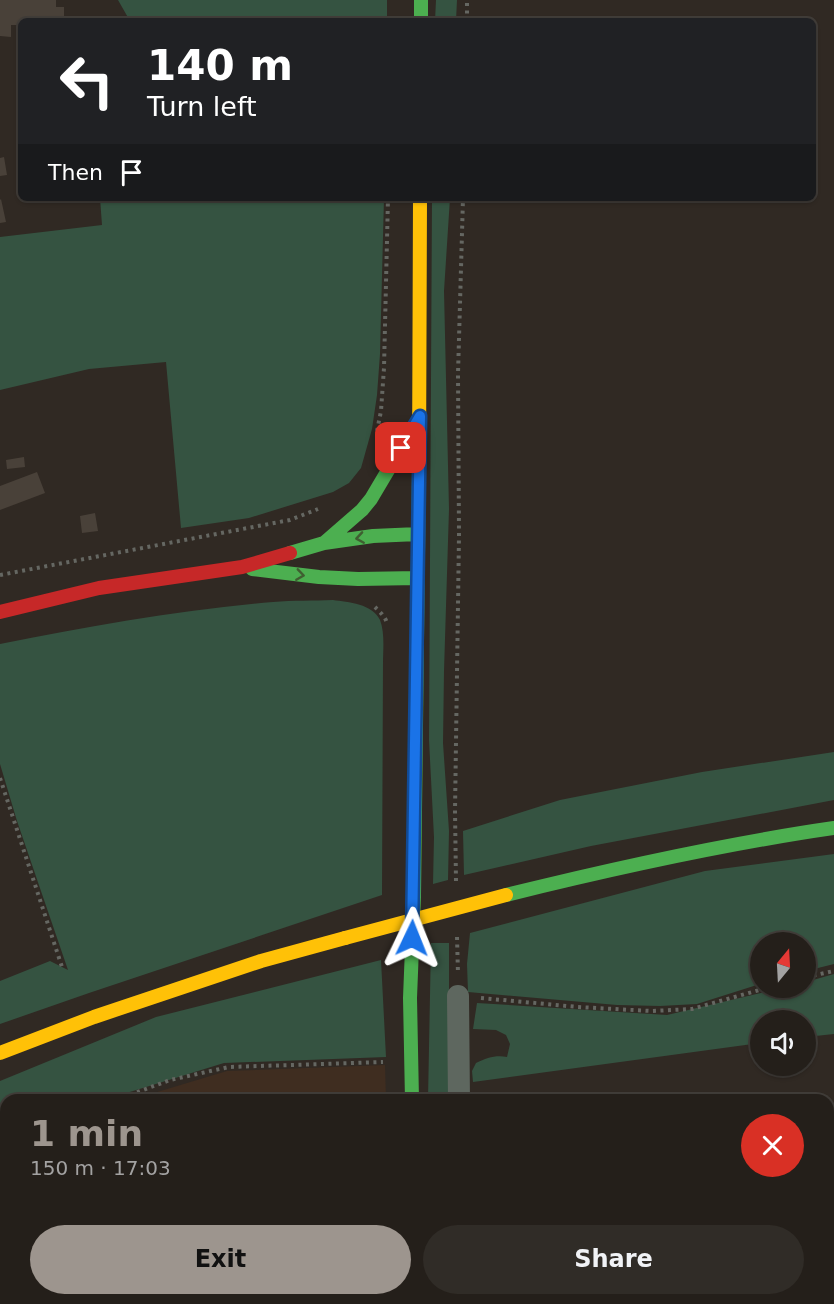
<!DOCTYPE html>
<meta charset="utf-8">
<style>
body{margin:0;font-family:"DejaVu Sans",sans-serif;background:#302c27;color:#f1f3f6;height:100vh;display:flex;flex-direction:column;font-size:22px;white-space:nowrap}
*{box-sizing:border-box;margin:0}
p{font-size:20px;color:#a3a2a2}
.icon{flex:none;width:33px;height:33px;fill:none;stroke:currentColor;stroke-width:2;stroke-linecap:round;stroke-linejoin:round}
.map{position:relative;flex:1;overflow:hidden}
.details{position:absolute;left:0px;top:1094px;width:834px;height:212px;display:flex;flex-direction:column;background:#241f1a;border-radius:18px 18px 0 0;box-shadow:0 2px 4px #0004,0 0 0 2px #413d39}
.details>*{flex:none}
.hud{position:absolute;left:18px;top:18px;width:798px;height:183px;border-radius:9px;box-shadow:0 2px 4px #0004,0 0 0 2px #413d39;background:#202124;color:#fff;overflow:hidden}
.needle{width:39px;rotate:18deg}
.buttons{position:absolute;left:750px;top:932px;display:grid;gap:12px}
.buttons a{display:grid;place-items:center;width:66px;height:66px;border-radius:50%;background:#241f1a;box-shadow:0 2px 4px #0004,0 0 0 2px #413d39;font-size:30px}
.pin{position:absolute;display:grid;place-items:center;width:51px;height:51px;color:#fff;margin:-26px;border-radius:12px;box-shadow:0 3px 9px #0006}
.me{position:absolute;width:66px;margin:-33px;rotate:2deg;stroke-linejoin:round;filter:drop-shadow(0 0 4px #0008)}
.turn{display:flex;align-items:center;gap:21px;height:126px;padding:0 30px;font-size:27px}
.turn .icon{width:78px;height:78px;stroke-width:2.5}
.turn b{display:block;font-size:42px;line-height:51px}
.then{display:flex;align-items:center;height:57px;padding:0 30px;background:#0003;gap:12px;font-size:22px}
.round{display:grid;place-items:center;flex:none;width:63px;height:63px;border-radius:32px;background:#302c27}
.overview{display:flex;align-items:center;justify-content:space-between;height:102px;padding:0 30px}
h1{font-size:36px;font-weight:700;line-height:45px;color:#9d958e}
.cta{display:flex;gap:12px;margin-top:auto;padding:12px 30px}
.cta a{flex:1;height:69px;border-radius:36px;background:#9d958e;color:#111;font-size:24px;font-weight:700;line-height:69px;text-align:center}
.cta a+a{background:#302c27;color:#f1f3f6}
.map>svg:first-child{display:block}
.built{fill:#3f2d20}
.green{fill:#355341}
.building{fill:#494139}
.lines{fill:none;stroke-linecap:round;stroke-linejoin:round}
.path{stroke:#656762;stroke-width:4;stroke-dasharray:3 4.5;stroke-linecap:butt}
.street{stroke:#5e675f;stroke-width:22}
.fast{stroke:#4caf50;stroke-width:14}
.slow{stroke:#ffc107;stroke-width:14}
.jam{stroke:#c62828;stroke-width:14}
.slow-bridge{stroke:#ffc107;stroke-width:14}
.oneway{stroke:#3f5e31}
.route-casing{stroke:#114b97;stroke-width:15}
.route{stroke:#1a73e8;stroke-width:10}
</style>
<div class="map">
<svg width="834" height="1304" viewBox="0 0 834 1304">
<rect width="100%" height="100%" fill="#302923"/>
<path class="built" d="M385 1065 386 1099H134L227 1071Z
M6 1148V1299H380V1304H0V1151Z"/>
<path class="green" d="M118 0H387V21H130Z
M436 0H457L456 21H435Z
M100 198H384L380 354 377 395 372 429 361 468 349 483 333 492 249 518 181 528 166 362 89 369 0 390V237L102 225Z
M432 198H450L444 291 449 509 444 671 443 743 449 831 448 880 433 884 434 837 429 740Z
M333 600C348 602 373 604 380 620 385 633 383 650 383 663L382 895 89 993 0 1024V981L50 961 68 970 17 821 0 764V644C90 626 181 610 273 602 293 600 314 601 333 600Z
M834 752V800L591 846 464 875 463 831 560 800 702 772Z
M834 854V964L806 971V942H760V984L697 1004 660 1006 617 1005 468 992 467 964 470 933 705 871Z
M431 943H449V1038L452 1099 428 1100Z
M381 960 386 1057 224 1063 107 1099 6 1100V1139L0 1141V1081L156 1017Z
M834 974V1034L806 1037V1020H760V1043L473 1082 472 1071 476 1063C487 1058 495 1055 507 1057L510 1044 506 1035 496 1030 473 1029 477 1003 667 1015 786 987H806V982Z"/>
<path class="building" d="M0 0H56V7H64V21H21V25H11V37L0 36Z
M4 157 7 175 0 176V158Z
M1 199 6 222 0 223V200Z
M24 457 25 467 7 469 6 460Z
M37 472 45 493 0 510V486Z
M95 513 98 531 82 533 80 516Z
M828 1120H831L834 1151V1304H816L815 1299H828Z
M6 1236V1287L0 1290V1239Z
M94 1299H123L127 1304H86Z
M251 1299H272L264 1304H254Z
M491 1299H525L526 1304H491Z
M614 1299H649V1304H615Z
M696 1299H731V1304H697Z"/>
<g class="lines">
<path class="path" d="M467 21V0
M377 431 381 411 384 368 388 198
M0 575 290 520 318 509
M375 607C380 612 387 618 387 625
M0 778 62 967
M456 881 455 811 459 535 458 374 463 198
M457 937 458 974
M806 977 834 971
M481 998 578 1007 651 1011 692 1009 770 987
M116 1100 170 1080 229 1067 383 1062
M0 1147 6 1145"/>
<path class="street" d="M458 996 459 1100
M192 1299 194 1304
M461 1299V1304"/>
<path class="fast" d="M421 0V21
M324 543 362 510 371 499 419 418
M290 553 324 543 373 536 418 534
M252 569 319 577 358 579 418 578
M506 895C615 868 723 844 834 828
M412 1100 410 998 414 897 419 470
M402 1304 403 1299"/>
<path class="slow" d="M419 470 420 198
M0 1053 94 1017 261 961 345 938"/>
<path class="jam" d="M0 612 99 588 242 567 290 553"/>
<path class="slow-bridge" d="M345 938 506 895"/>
</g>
<defs><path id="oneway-chevron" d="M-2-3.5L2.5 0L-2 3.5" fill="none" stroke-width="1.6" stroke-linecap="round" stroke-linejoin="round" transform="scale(1.5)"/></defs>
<g class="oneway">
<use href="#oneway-chevron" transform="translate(360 538) rotate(171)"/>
<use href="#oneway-chevron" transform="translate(300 575) rotate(8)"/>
</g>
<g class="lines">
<g class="route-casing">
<path id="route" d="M401 448 420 416 412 938"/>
</g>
<use href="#route" class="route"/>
</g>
</svg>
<div class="buttons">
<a><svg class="needle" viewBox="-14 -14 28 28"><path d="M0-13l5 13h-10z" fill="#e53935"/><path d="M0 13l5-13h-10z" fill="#a3a2a2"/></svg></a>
<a><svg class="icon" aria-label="sound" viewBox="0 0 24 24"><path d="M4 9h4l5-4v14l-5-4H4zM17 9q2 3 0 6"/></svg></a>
</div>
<div class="pin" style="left:401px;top:448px;background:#d93025"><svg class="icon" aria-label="arrive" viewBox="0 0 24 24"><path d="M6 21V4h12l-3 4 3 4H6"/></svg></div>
<svg class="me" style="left:412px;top:938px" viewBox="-20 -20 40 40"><path d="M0-17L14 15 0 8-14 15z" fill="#1a73e8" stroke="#fff" stroke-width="4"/></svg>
<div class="hud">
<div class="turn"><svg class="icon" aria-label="left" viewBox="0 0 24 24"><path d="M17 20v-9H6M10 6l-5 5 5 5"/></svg><div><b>140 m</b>Turn left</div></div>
<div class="then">Then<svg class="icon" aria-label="arrive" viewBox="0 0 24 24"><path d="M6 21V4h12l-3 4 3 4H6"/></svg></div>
</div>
<section class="details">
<div class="overview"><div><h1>1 min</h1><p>150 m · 17:03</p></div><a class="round" style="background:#d93025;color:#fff"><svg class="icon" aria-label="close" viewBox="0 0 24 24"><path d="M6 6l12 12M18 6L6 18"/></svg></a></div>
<div class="cta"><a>Exit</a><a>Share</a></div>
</section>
</div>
